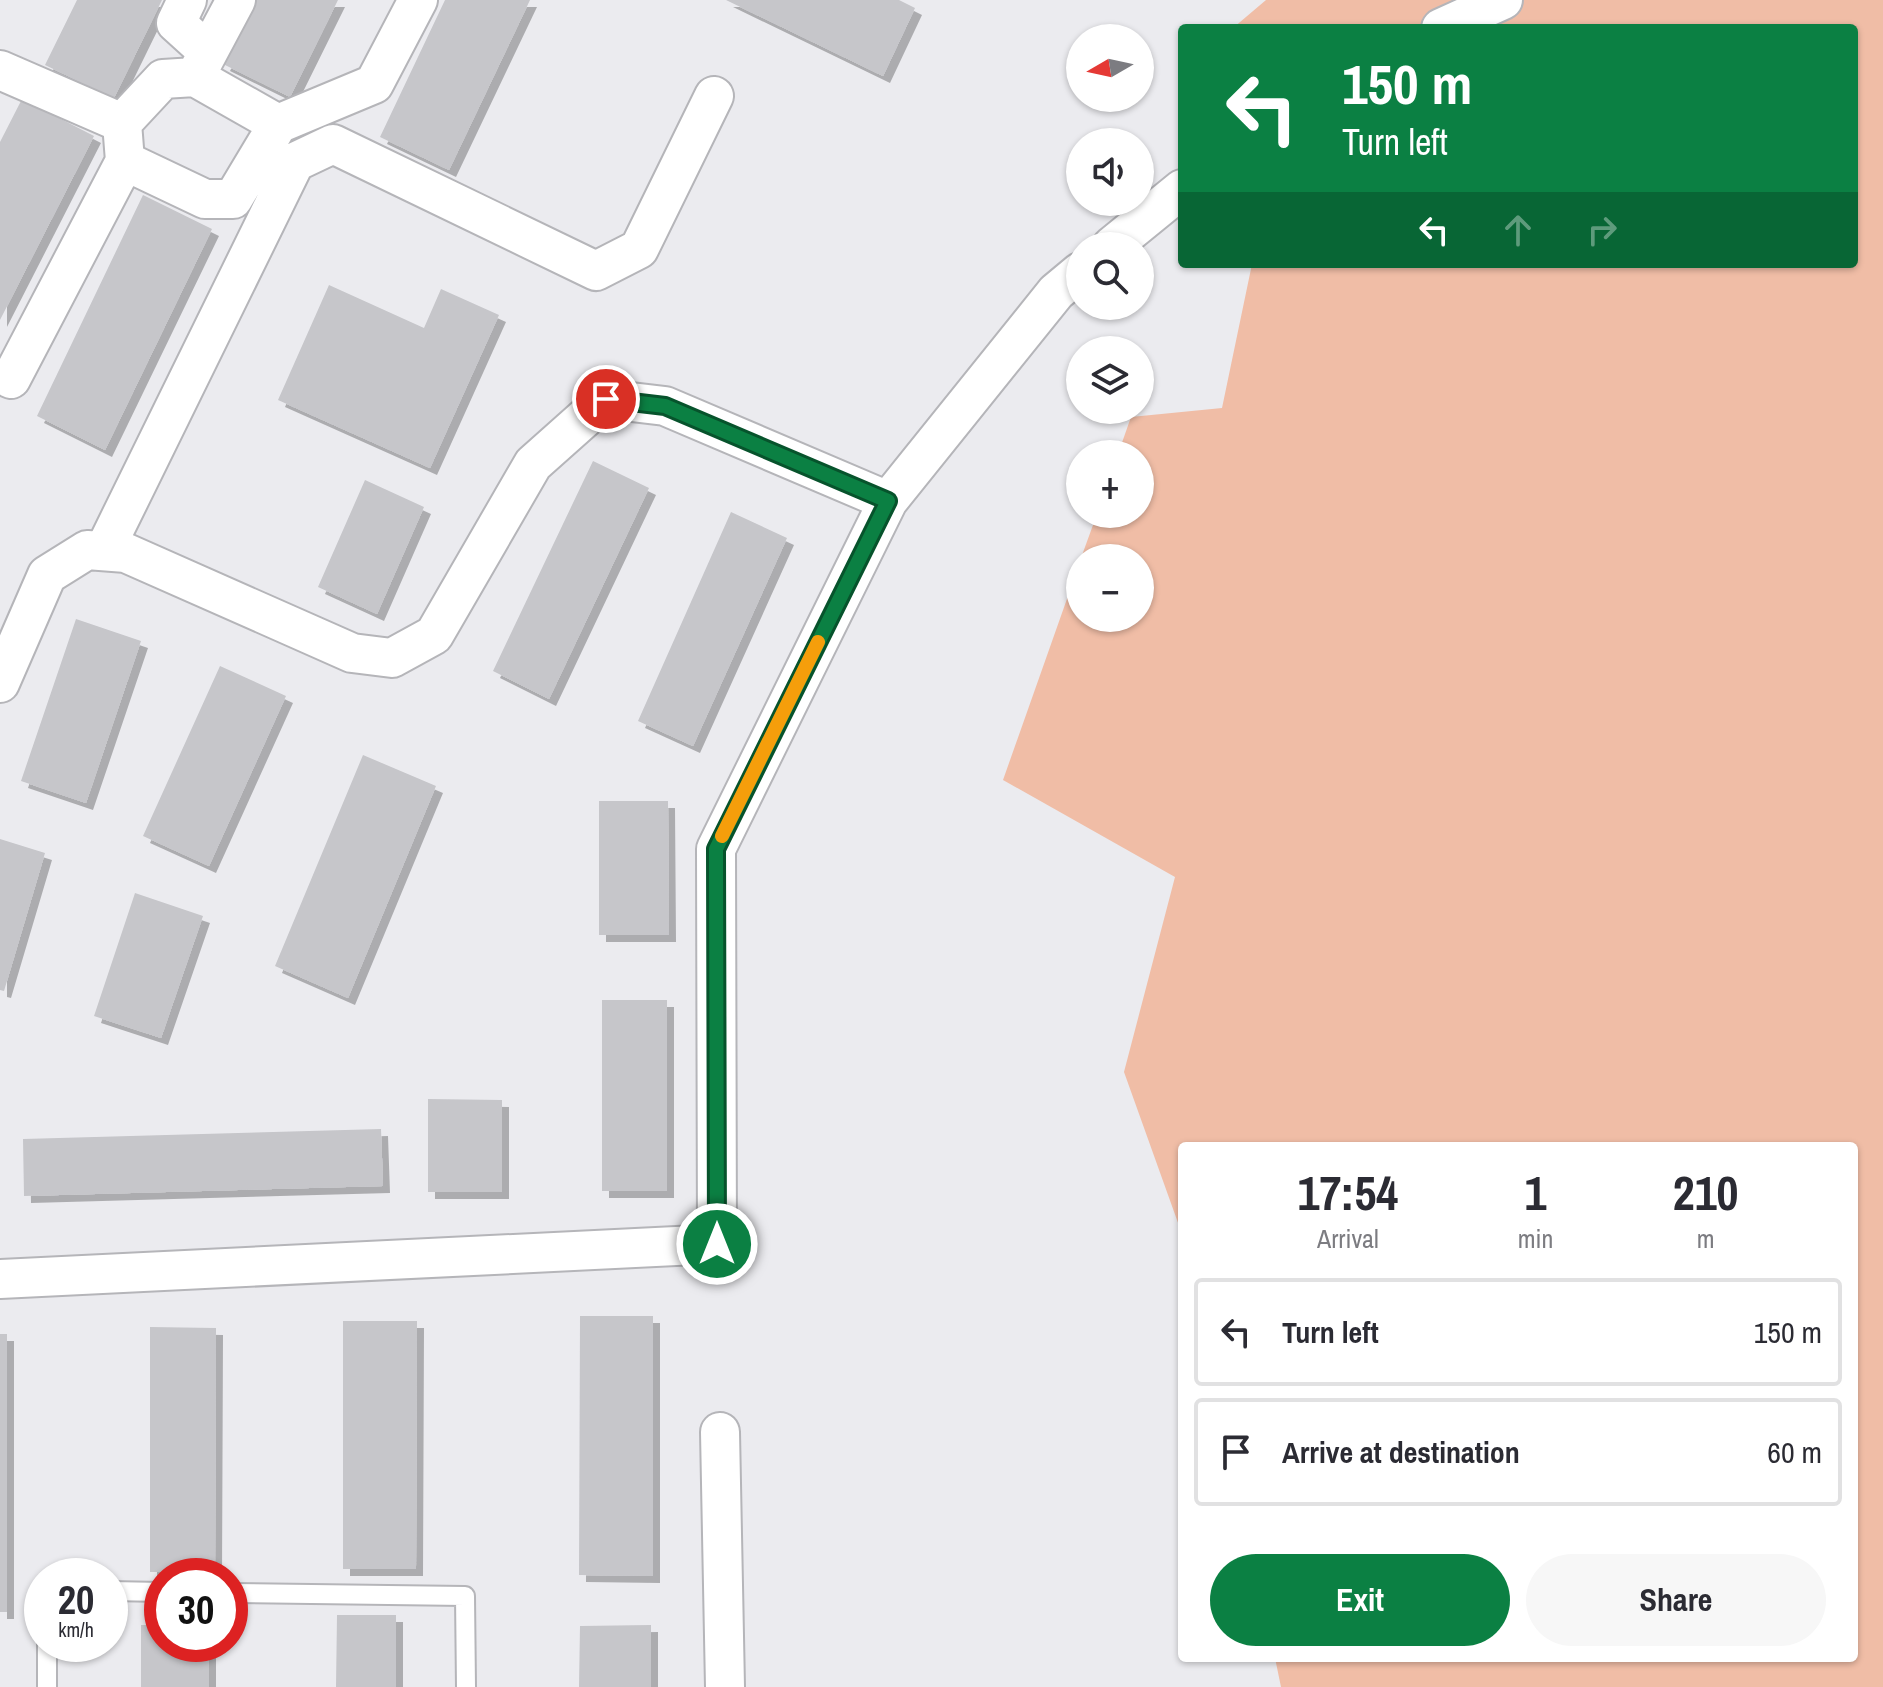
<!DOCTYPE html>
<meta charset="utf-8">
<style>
body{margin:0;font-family:"Archivo Narrow",sans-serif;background:#f7f7f7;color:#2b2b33;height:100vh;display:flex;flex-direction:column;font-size:30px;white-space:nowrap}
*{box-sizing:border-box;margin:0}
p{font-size:26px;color:#7c7c81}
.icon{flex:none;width:44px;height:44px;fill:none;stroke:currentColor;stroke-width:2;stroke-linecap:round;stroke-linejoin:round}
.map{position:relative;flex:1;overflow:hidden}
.sheet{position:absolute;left:1178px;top:1142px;width:680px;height:520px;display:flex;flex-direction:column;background:#fff;border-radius:8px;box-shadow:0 2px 6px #0004}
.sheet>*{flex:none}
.hud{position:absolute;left:1178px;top:24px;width:680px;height:244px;border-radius:8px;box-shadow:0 2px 6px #0004;background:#0b8043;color:#fff;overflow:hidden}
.needle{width:52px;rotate:261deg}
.controls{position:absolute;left:1066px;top:24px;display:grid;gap:16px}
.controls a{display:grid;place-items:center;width:88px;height:88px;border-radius:50%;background:#fff;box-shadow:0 2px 6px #0004;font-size:40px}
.speed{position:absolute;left:24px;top:1558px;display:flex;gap:16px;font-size:40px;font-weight:700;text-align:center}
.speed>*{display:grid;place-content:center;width:104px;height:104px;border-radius:50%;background:#fff;box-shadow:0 2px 6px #0004;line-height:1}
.speed small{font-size:20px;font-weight:400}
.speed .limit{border:12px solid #d22;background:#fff;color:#111}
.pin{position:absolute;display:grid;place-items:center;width:68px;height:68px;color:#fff;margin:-34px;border:4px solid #fff;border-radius:50%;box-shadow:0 2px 8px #0007}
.me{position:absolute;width:88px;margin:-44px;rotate:0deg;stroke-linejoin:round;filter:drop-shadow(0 0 6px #0008)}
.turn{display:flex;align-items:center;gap:28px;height:168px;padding:0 32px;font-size:36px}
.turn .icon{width:104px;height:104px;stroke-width:2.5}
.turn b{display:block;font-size:56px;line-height:68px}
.lanes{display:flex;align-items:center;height:76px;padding:0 32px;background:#0003;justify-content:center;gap:40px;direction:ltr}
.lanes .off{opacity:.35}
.eta{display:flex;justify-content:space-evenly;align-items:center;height:136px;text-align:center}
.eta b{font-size:48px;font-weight:700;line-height:56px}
.cta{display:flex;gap:16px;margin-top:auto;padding:16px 32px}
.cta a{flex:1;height:92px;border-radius:48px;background:#0b8043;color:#fff;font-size:32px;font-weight:700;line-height:92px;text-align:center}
.cta a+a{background:#f7f7f7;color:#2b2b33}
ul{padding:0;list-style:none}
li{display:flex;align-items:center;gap:24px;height:108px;margin:0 16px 12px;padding:0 16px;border:4px solid #e1e1e2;border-radius:8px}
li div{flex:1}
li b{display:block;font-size:30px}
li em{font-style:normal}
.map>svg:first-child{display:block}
.green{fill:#f0bda6}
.building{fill:#c6c6ca;filter:url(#shadow)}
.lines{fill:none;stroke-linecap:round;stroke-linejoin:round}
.lane-casing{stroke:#b5b5b9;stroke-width:22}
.street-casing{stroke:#b5b5b9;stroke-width:42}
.lane{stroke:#fff;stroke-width:18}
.street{stroke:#fff;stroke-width:38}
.route-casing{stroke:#07532c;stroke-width:20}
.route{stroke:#0b8043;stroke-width:14}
.slow{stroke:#f59e0b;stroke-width:14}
</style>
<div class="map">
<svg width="1883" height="1687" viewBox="0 0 1883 1687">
<defs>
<filter id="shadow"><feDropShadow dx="7" dy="7" stdDeviation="0" flood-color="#0004"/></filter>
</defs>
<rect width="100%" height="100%" fill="#ebebef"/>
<path class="green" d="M1266 0H1883V1687H1281L1275 1658H1854V1146H1182V1234L1124 1072 1175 877 1003 780 1080 562V618H1140V558H1081L1097 514H1140V454H1118L1131 417 1222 408 1252 264H1854V28H1233Z"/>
<path class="building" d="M77 0H162L114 98 45 65Z
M255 0H338L290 97 223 64Z
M445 0H530L449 170 380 137Z
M726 0H899L915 8 883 76Z
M22 99 94 136 0 320V142Z
M143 195 212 229 105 450 37 416Z
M329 285 424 328 441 289 499 315 430 468 278 400Z
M593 461 649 488 549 699 493 671Z
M365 480 424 507 377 614 318 587Z
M731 512 787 538 693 746 638 721Z
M76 619 141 641 86 803 21 781Z
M220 666 286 696 209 866 143 836Z
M363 755 436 786 348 998 275 966Z
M599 801H668L669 935H599Z
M0 839 45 853 4 991 0 990Z
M135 893 203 916 161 1038 94 1016Z
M602 1000H667V1191H602Z
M428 1099 502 1100V1192H428Z
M381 1129 383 1186 24 1196 23 1139Z
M580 1316H653V1576L579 1575Z
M343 1321H417L416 1569H343Z
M150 1327 216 1328 215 1572H150Z
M0 1334H7V1612H0Z
M337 1615H396V1687H336Z
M141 1625H162V1644H209V1687H141Z
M651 1625V1687H579L580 1626Z"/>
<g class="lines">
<g class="lane-casing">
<path id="lane" d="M110 1591 162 1592
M230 1593 465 1596 466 1687
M47 1687V1644"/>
</g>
<g class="street-casing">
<path id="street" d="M187 0 176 23 208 52
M1441 28 1503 0
M0 70 122 123 125 161 205 199H233L278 124 374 84 418 0
M195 77 278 124
M122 123 163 79 195 77 236 0
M1112 246 1182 189
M11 379 125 161
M104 551 295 162 333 144 596 271 639 249 714 96
M0 683 47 575 87 550 126 553 352 653 392 658 434 635 533 464 606 399 665 406 888 501
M0 1279 717 1244 716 849 888 501 1056 292 1080 272
M720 1432 725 1687"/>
</g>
<use href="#lane" class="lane"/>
<use href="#street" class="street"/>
</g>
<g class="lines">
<g class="route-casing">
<path id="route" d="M606 399 665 406 888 501 716 849 717 1244"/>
</g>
<use href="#route" class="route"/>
<path class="slow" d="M722 836 818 642"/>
</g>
</svg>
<div class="controls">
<a><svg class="needle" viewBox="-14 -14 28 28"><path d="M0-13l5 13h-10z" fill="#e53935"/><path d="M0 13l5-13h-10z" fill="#7c7c81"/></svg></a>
<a><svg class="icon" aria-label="sound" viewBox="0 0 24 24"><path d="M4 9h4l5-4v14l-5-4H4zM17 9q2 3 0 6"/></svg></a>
<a><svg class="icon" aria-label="search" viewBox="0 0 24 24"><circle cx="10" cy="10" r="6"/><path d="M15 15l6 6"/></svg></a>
<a><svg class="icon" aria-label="layers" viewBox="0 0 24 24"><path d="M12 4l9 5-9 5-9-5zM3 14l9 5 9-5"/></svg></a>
<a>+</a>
<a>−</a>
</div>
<div class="speed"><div>20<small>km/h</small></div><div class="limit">30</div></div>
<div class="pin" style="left:606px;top:399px;background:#d93025"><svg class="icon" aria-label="arrive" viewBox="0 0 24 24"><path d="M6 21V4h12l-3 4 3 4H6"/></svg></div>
<svg class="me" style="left:717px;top:1244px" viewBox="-20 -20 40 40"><circle r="17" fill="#0b8043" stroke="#fff" stroke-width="3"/><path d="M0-11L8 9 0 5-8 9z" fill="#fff"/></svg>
<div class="hud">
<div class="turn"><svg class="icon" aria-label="left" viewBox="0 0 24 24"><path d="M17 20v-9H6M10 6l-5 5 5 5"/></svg><div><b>150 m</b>Turn left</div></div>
<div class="lanes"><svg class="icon" aria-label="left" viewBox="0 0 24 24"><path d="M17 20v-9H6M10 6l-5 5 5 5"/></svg><svg class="icon off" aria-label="ahead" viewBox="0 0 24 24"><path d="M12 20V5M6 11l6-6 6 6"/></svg><svg class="icon off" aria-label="right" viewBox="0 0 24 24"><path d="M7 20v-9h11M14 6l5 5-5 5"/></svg></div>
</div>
<section class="sheet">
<div class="eta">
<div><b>17:54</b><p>Arrival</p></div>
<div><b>1</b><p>min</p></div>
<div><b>210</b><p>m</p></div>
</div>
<ul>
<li><svg class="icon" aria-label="left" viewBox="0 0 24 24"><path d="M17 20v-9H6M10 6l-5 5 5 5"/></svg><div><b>Turn left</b></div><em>150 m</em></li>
<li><svg class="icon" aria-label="arrive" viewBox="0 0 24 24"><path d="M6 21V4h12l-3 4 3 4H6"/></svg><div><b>Arrive at destination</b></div><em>60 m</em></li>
</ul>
<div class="cta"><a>Exit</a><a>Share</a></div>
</section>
</div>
